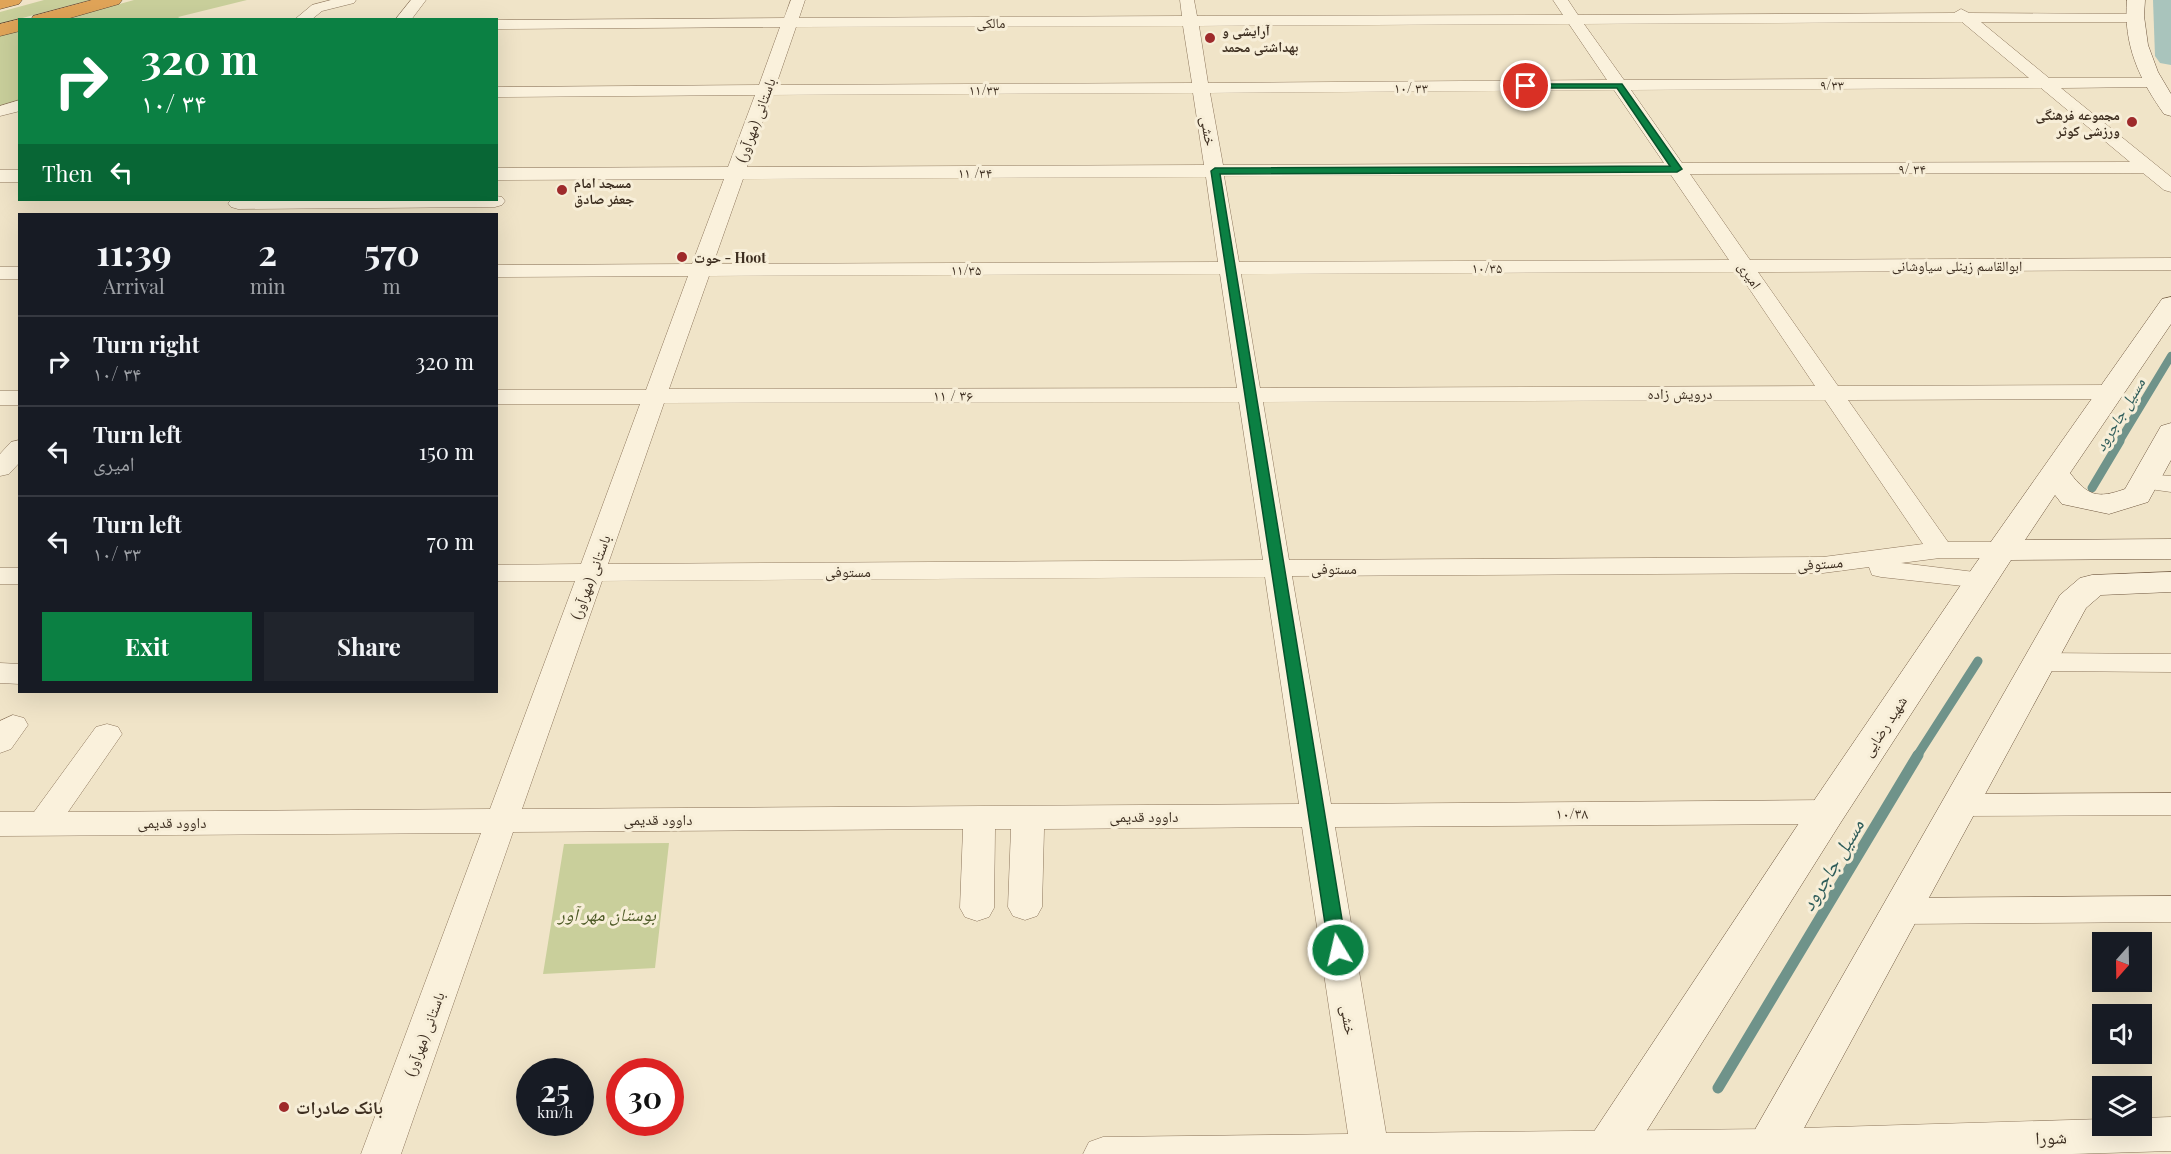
<!DOCTYPE html>
<meta charset="utf-8">
<style>
body{margin:0;font-family:"Playfair Display","Noto Naskh Arabic",serif;background:#20242c;color:#f1f3f6;height:100vh;display:flex;flex-direction:column;font-size:22px;white-space:nowrap}
*{box-sizing:border-box;margin:0}
p{font-size:20px;color:#9ea1a6}
.icon{flex:none;width:33px;height:33px;fill:none;stroke:currentColor;stroke-width:2;stroke-linecap:round;stroke-linejoin:round}
.map{position:relative;flex:1;overflow:hidden}
.drawer{position:absolute;left:18px;top:213px;width:480px;height:480px;display:flex;flex-direction:column;background:#171b24;border-radius:0px;box-shadow:0 6px 24px #0002}
.drawer>*{flex:none}
.top-card{position:absolute;left:18px;top:18px;width:480px;height:183px;border-radius:0px;box-shadow:0 6px 24px #0002;background:#0b8043;color:#fff;overflow:hidden}
.needle{width:39px;rotate:200deg}
.buttons{position:absolute;left:2092px;top:932px;display:grid;gap:12px}
.buttons a{display:grid;place-items:center;width:60px;height:60px;border-radius:0px;background:#171b24;box-shadow:0 6px 24px #0002;font-size:30px}
.speed{position:absolute;left:516px;top:1058px;display:flex;gap:12px;font-size:30px;font-weight:700;text-align:center}
.speed>*{display:grid;place-content:center;width:78px;height:78px;border-radius:50%;background:#171b24;box-shadow:0 6px 24px #0002;line-height:1}
.speed small{font-size:15px;font-weight:400}
.speed .limit{border:9px solid #d22;background:#fff;color:#111}
.pin{position:absolute;display:grid;place-items:center;width:51px;height:51px;color:#fff;margin:-26px;border:3px solid #fff;border-radius:50%;box-shadow:0 2px 6px #0007}
.me{position:absolute;width:66px;margin:-33px;rotate:351deg;stroke-linejoin:round;filter:drop-shadow(0 0 4px #0008)}
.turn{display:flex;align-items:center;gap:21px;height:126px;padding:0 24px;font-size:27px}
.turn .icon{width:78px;height:78px;stroke-width:2.5}
.turn b{display:block;font-size:42px;line-height:51px}
.then{display:flex;align-items:center;height:57px;padding:0 24px;background:#0003;gap:12px;font-size:22px}
.eta{display:flex;justify-content:space-evenly;align-items:center;height:102px;text-align:center}
.eta b{font-size:36px;font-weight:700;line-height:42px}
.cta{display:flex;gap:12px;margin-top:auto;padding:12px 24px}
.cta a{flex:1;height:69px;border-radius:0px;background:#0b8043;color:#fff;font-size:24px;font-weight:700;line-height:69px;text-align:center}
.cta a+a{background:#20242c;color:#f1f3f6}
ul{padding:0;list-style:none}
li{display:flex;align-items:center;gap:18px;height:90px;padding:0 24px;border-top:2px solid #363941}
li div{flex:1}
li b{display:block;font-size:22px}
li em{font-style:normal}
.map>svg:first-child{display:block}
.green{fill:#c9cf9b}
.lines{fill:none;stroke-linecap:round;stroke-linejoin:round}
.stream-far2{stroke:#6f938a;stroke-width:8}
.stream-far1{stroke:#6f938a;stroke-width:9}
.stream{stroke:#6f938a;stroke-width:11}
.river{fill:#a9c4bc;fill-rule:evenodd}
.street-casing{stroke:#8d765c;stroke-width:1}
.secondary-casing{stroke:#6f573f;stroke-width:1}
.highway-casing{stroke:#5b4430;stroke-width:1}
.street{fill:#faf1dc;fill-rule:evenodd}
.secondary{fill:#faf1dc;fill-rule:evenodd}
.highway{fill:#e0a458;fill-rule:evenodd}
.route{fill:#0b8043;stroke:#07532c;stroke-width:1.5}
.poi-dot{fill:#9e2a2b;stroke:#f7eed8;stroke-width:2}
.labels{text-anchor:middle;dominant-baseline:central;stroke-width:6;stroke-linejoin:round;paint-order:stroke}
.far-street-label{font-size:14px;fill:#3d2e20;stroke:#f7eed8}
.far-poi-label{font-size:14px;font-weight:bold;fill:#3d2e20;stroke:#f7eed8;text-anchor:start}
.street-label{font-size:15px;fill:#3d2e20;stroke:#f7eed8}
.water-label{font-size:16px;font-style:italic;fill:#2f5d5a;stroke:#f7eed8}
.near-park-label{font-size:18px;font-style:italic;fill:#4d5a26;stroke:#f7eed8}
.near-poi-label{font-size:18px;font-weight:bold;fill:#3d2e20;stroke:#f7eed8;text-anchor:start}
.near-street-label{font-size:18px;fill:#3d2e20;stroke:#f7eed8}
.near-water-label{font-size:20px;font-style:italic;fill:#2f5d5a;stroke:#f7eed8}
</style>
<div class="map">
<svg width="2171" height="1154" viewBox="0 0 2171 1154">
<rect width="100%" height="100%" fill="#f0e4c8"/>
<path class="green" d="M44 0H90L0 24V12Z
M134 0H247L178 17 181 19 62 20Z
M19 31V100L0 106V36Z
M669 843 655 968 543 974 564 844Z"/>
<g class="lines">
<path class="stream-far2" d="M2119 442 2171 356"/>
<path class="stream-far1" d="M2092 488 2120 441
M1917 756 1978 661"/>
<path class="stream" d="M1718 1088 1918 755"/>
<path class="river" d="M2153 0H2171V65L2160 63 2155 56Z"/>
<g class="street-casing">
<path id="street" d="M331 0H356L354 3 322 11 311 20H294L312 5Z
M411 0H426L411 20H395Z
M791 0H805L799 18 1182 16 1180 0H1194L1197 16 1563 15 1553 0H1568L1578 15 1954 13 1961 9 1969 13 2138 14 2141 17 2133 22H1981L2049 78H2157L2159 82 2157 86 2151 87 2061 88 2171 177V192L2164 190 2143 173 1690 174 1750 260 2171 258V270L1758 272 1838 386 2110 385 2118 387 2122 392 2118 397 2110 399 1848 400 1948 542H2002L2011 544 2015 550 2011 556 2002 558H1940L1901 563 1991 574 1995 580 1991 586 1981 588 1881 577 1872 575 1869 567 1823 573 1292 576 1331 804 1827 800 1838 804 1843 812 1838 820 1827 824 1335 827 1386 1133 1769 1129 2103 1119V1125H2142V1118L2171 1117V1151L2072 1154H1083L1089 1142 1103 1137 1348 1134 1302 827 1044 829 1042 907 1037 916 1025 920 1013 916 1008 907 1011 829H995L994 908 989 917 977 921 965 917 960 908 963 829 513 832 401 1154H361L481 833 0 836V812H34L96 727 107 724 118 727 122 734 68 812 490 809 575 581H496V565L581 564 640 404H496V390H646L688 276 496 277V265L692 264 724 179 496 180V168L728 167 755 95 496 97V87L759 85 780 27 496 29 495 20 784 18ZM1962 22 2029 78 1624 80 1584 24ZM1569 24 1607 80 1208 83 1199 26ZM1183 26 1192 83 776 85 796 27ZM2041 88 2130 162 1682 163 1631 90ZM1614 90 1664 163 1223 165 1210 93ZM1193 93 1204 165 747 167 772 95ZM1671 175 1729 260 1239 262 1224 176ZM1206 177 1218 262 713 264 743 179ZM1738 272 1815 386 1260 388 1241 274ZM1220 274 1237 388 669 389 709 276ZM1825 400 1923 544 1823 557 1289 560 1263 402ZM1239 402 1263 560 608 564 664 403ZM1265 577 1299 804 522 809 602 581Z
M20 100V111L0 116V106Z
M0 170H20V182H0Z
M496 196 502 197 505 201 502 205 495 207 238 209 231 207 228 203 231 200H496Z
M0 267H20V279H0Z
M0 391H20V405H0Z
M20 440V462L9 474 0 476V454L11 442Z
M2144 474 2171 476V492L2135 487 2131 482 2135 477Z
M0 568H20V584H0Z
M2038 653 2171 654V672L2038 671 2028 669 2024 662 2028 655Z
M0 663 20 664V684L0 683Z
M13 715 24 718 28 725 11 749 0 753V721Z
M2171 793V815L1959 816 1948 813 1943 805 1948 797 1959 794Z
M2171 896V922L1900 924 1888 920 1883 911 1888 902 1900 898Z"/>
</g>
<g class="secondary-casing">
<path id="secondary" d="M2127 0H2145L2144 16 2148 45 2158 72 2171 94V116L2164 114C2139 79 2123 44 2127 0Z
M2171 297V324L2070 473C2088 496 2097 499 2125 489L2161 426 2171 423V460L2148 502 2109 514 2062 504 2055 495 2025 540 2171 539V559L2011 560 1841 822 1632 1154H1582L1589 1139 1813 802 1969 573 2162 299Z
M2171 572V592L2101 595 2086 608 1790 1154H1741L2060 595 2080 578 2092 575Z"/>
</g>
<g class="highway-casing">
<path id="highway" d="M0 0H22L19 4 0 9Z
M92 0H122L119 4 63 20H31L33 16Z
M20 19V31L0 36V24Z"/>
</g>
<use href="#street" class="street"/>
<use href="#secondary" class="secondary"/>
<use href="#highway" class="highway"/>
</g>
<path class="route" d="M1523 84H1622L1682 169 1677 172 1220 174 1347 950 1344 954 1338 956 1332 954 1329 950 1211 171 1215 168 1670 166 1617 88H1523Z"/>
<g class="poi-dot">
<circle cx="1210" cy="38" r="6"/>
<circle cx="2132" cy="122" r="6"/>
<circle cx="562" cy="190" r="6"/>
<circle cx="682" cy="257" r="6"/>
<circle cx="284" cy="1107" r="6"/>
</g>
<g class="labels">
<g class="far-street-label">
<text x="991" y="22">مالکی</text>
<text x="1832" y="84">۹/۳۳</text>
<text x="1411" y="87">۱۰/ ۳۳</text>
<text x="984" y="89">۱۱/۳۳</text>
<text x="1912" y="168">۹/ ۳۴</text>
<text x="975" y="172">۱۱ /۳۴</text>
<text x="1957" y="265">ابوالقاسم زینلی سیاوشانی</text>
<text x="1487" y="267">۱۰/۳۵</text>
<text x="966" y="269">۱۱/۳۵</text>
<text transform="translate(1750 275) rotate(55)">امیری</text>
</g>
<g class="far-poi-label">
<text x="1222" y="30">آرایشی و<tspan x="1222" dy="16">بهداشتی محمد</tspan></text>
<text x="2120" y="114" text-anchor="end">مجموعه فرهنگی<tspan x="2120" dy="16">ورزشی کوثر</tspan></text>
<text x="574" y="182">مسجد امام<tspan x="574" dy="16">جعفر صادق</tspan></text>
<text x="694" y="257">حوت - Hoot</text>
</g>
<g class="street-label">
<text transform="translate(755 120) rotate(-70)">باستانی (مهرآور)</text>
<text transform="translate(1209 131) rotate(81)">خشی</text>
<text x="1680" y="393">درویش زاده</text>
<text x="953" y="395">۱۱ / ۳۶</text>
<text transform="translate(1820 563) rotate(-4)">مستوفی</text>
<text x="1334" y="568">مستوفی</text>
<text x="848" y="571">مستوفی</text>
<text transform="translate(590 577) rotate(-70)">باستانی (مهرآور)</text>
<text transform="translate(1884 726) rotate(-57)">شهید رضایی</text>
<text x="1572" y="813">۱۰/۳۸</text>
<text x="1144" y="816">داوود قدیمی</text>
<text x="658" y="819">داوود قدیمی</text>
<text x="172" y="822">داوود قدیمی</text>
<text transform="translate(1349 1020) rotate(81)">خشی</text>
<text transform="translate(424 1034) rotate(-70)">باستانی (مهرآور)</text>
</g>
<g class="water-label">
<text transform="translate(2119 414) rotate(-59)">مسیل جاجرود</text>
</g>
<g class="near-park-label">
<text x="607" y="914">بوستان مهر آور</text>
</g>
<g class="near-poi-label">
<text x="296" y="1107">بانک صادرات</text>
</g>
<g class="near-street-label">
<text transform="translate(2051 1137) rotate(-2)">شورا</text>
</g>
<g class="near-water-label">
<text transform="translate(1831 864) rotate(-59)">مسیل جاجرود</text>
</g>
</g>
</svg>
<div class="buttons">
<a><svg class="needle" viewBox="-14 -14 28 28"><path d="M0-13l5 13h-10z" fill="#e53935"/><path d="M0 13l5-13h-10z" fill="#9ea1a6"/></svg></a>
<a><svg class="icon" aria-label="sound" viewBox="0 0 24 24"><path d="M4 9h4l5-4v14l-5-4H4zM17 9q2 3 0 6"/></svg></a>
<a><svg class="icon" aria-label="layers" viewBox="0 0 24 24"><path d="M12 4l9 5-9 5-9-5zM3 14l9 5 9-5"/></svg></a>
</div>
<div class="speed"><div>25<small>km/h</small></div><div class="limit">30</div></div>
<div class="pin" style="left:1526px;top:86px;background:#d93025"><svg class="icon" aria-label="arrive" viewBox="0 0 24 24"><path d="M6 21V4h12l-3 4 3 4H6"/></svg></div>
<svg class="me" style="left:1338px;top:950px" viewBox="-20 -20 40 40"><circle r="17" fill="#0b8043" stroke="#fff" stroke-width="3"/><path d="M0-11L8 9 0 5-8 9z" fill="#fff"/></svg>
<div class="top-card">
<div class="turn"><svg class="icon" aria-label="right" viewBox="0 0 24 24"><path d="M7 20v-9h11M14 6l5 5-5 5"/></svg><div><b>320 m</b>۱۰/ ۳۴</div></div>
<div class="then">Then<svg class="icon" aria-label="left" viewBox="0 0 24 24"><path d="M17 20v-9H6M10 6l-5 5 5 5"/></svg></div>
</div>
<section class="drawer">
<div class="eta">
<div><b>11:39</b><p>Arrival</p></div>
<div><b>2</b><p>min</p></div>
<div><b>570</b><p>m</p></div>
</div>
<ul>
<li><svg class="icon" aria-label="right" viewBox="0 0 24 24"><path d="M7 20v-9h11M14 6l5 5-5 5"/></svg><div><b>Turn right</b><p>۱۰/ ۳۴</p></div><em>320 m</em></li>
<li><svg class="icon" aria-label="left" viewBox="0 0 24 24"><path d="M17 20v-9H6M10 6l-5 5 5 5"/></svg><div><b>Turn left</b><p>امیری</p></div><em>150 m</em></li>
<li><svg class="icon" aria-label="left" viewBox="0 0 24 24"><path d="M17 20v-9H6M10 6l-5 5 5 5"/></svg><div><b>Turn left</b><p>۱۰/ ۳۳</p></div><em>70 m</em></li>
</ul>
<div class="cta"><a>Exit</a><a>Share</a></div>
</section>
</div>
